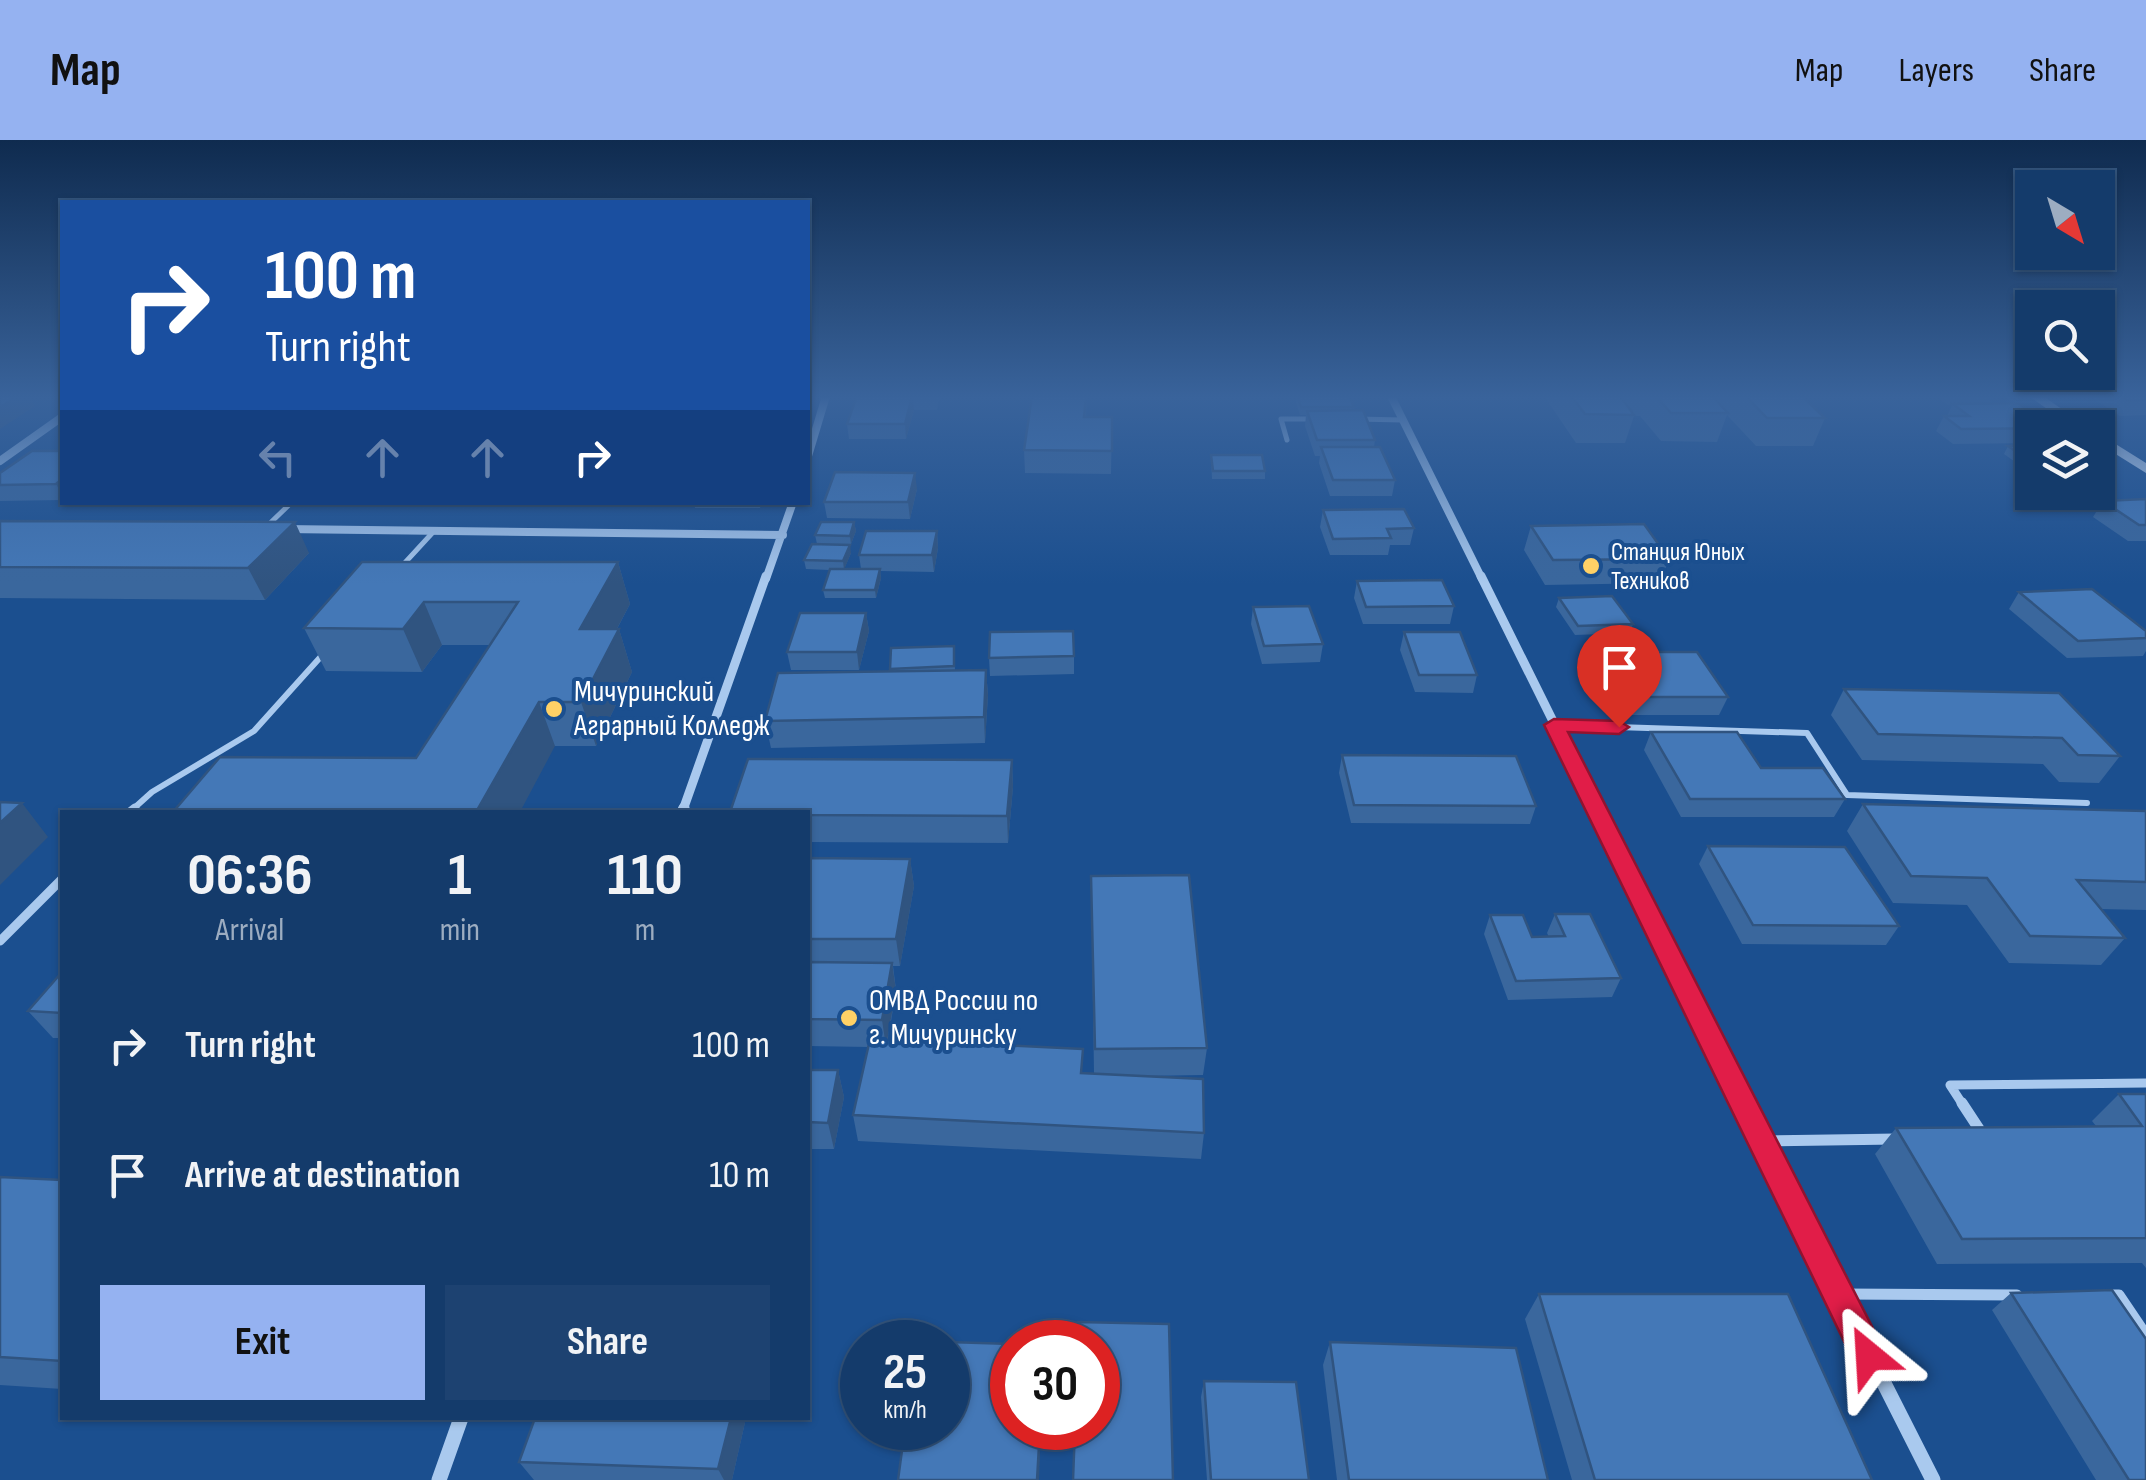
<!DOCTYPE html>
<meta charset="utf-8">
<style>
body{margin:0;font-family:"Sofia Sans Condensed",sans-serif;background:#1d4271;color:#f1f3f6;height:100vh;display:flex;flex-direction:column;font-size:38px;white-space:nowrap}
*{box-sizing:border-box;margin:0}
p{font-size:32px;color:#9dadc1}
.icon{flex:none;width:55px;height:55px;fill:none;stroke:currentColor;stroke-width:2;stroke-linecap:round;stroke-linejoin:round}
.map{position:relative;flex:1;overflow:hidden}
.details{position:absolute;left:60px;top:670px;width:750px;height:610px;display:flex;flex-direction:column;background:#143b6b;border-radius:0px;box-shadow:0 2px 8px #0004,0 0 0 2px #33557e}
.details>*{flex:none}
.top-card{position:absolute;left:60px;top:60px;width:750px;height:305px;border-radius:0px;box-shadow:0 2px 8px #0004,0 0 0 2px #33557e;background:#1a4fa0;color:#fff;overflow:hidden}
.needle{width:65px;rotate:142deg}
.buttons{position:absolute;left:2015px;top:30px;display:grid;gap:20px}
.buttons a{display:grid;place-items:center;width:100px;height:100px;border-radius:0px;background:#143b6b;box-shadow:0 2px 8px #0004,0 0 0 2px #33557e;font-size:50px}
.speed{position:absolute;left:840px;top:1180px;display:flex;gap:20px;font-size:50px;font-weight:700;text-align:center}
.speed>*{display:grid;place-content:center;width:130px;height:130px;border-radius:50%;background:#143b6b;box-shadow:0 2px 8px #0004,0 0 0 2px #33557e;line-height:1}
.speed small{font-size:25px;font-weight:400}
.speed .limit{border:15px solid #d22;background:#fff;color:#111}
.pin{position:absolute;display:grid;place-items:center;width:85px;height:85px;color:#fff;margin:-102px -42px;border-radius:50% 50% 50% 0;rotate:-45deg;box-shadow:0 0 10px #0007}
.pin .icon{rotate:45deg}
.me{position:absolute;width:110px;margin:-55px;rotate:333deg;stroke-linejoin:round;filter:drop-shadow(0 0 8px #0008)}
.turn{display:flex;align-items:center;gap:35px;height:210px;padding:0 40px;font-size:45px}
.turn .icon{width:130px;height:130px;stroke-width:2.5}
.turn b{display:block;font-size:70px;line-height:85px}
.lanes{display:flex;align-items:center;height:95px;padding:0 40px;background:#0003;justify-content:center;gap:50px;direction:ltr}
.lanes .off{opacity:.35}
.eta{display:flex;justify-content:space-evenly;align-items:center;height:170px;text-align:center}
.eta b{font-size:60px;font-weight:700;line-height:70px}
.cta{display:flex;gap:20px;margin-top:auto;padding:20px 40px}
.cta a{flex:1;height:115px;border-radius:0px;background:#95b2f1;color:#111;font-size:40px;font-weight:700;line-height:115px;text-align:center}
.cta a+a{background:#1d4271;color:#f1f3f6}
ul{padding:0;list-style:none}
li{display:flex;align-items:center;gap:30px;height:130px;padding:0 40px}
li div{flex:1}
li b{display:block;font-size:38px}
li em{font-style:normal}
header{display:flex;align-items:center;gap:60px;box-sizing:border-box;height:140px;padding:0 50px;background:#95b2f1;color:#111}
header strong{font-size:48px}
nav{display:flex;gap:55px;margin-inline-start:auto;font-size:35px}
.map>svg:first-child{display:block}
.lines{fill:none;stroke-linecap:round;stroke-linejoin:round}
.lane-far3{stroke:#a9c9ee;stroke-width:5}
.lane-far2{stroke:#a9c9ee;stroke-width:6}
.lane-far1{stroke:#a9c9ee;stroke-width:9}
.lane{stroke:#a9c9ee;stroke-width:11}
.street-far3{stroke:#a9c9ee;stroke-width:8}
.street-far2{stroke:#a9c9ee;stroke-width:9}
.street-far1{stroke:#a9c9ee;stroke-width:11}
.street{stroke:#a9c9ee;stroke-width:15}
.secondary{fill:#d6e6fa;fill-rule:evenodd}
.wall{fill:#3a679d}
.shaded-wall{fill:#305480}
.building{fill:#4478b7;stroke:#305480;stroke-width:2.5}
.route{fill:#e11d48;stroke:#92132f;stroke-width:2.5}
.poi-dot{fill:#ffd166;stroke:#1b4f8f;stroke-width:4}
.labels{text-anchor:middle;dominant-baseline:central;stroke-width:8;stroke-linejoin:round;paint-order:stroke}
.far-poi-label{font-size:25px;fill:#fff;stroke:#1b4f8f;text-anchor:start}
.poi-label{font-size:30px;fill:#fff;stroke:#1b4f8f;text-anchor:start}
</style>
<header>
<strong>Map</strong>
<nav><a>Map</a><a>Layers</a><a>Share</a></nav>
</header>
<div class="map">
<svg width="2146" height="1340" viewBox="0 0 2146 1340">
<rect width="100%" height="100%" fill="#1b4f8f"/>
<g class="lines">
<path class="lane-far3" d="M1357 279 1403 280
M1287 300 1281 279H1313
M264 389 292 362
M401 427 435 390"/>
<path class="lane-far2" d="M1554 585 1807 593 1847 655 2087 663
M132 670 152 652 254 591 325 512"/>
<path class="lane-far1" d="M130 672 135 668
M0 801 62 739
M1963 965 1950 945 2146 943"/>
<path class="lane" d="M1962 963 1983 995
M1760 1001 1896 999
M1841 1154 2017 1155
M2106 1155H2119L2146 1195"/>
<path class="street-far3" d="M1391 256 1482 439
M808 316 826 256
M0 321 62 277
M284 389 783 395
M766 439 793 362"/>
<path class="street-far2" d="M1481 436 1597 670
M683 670 766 436"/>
<path class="street-far1" d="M1595 668 1743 965
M682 672 684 668"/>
<path class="street" d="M1742 963 1933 1340
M439 1340 461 1278"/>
<path class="secondary" d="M2029 256H2043L2089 288H2074Z
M2098 293 2146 323V333L2098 303Z"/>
</g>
<path class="wall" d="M857 256H940L937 270H914L906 299H849L847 284Z
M1087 256 1086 277H1112L1111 334 1025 333 1024 310Z
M1296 256 1354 267V270L1375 300 1374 307 1395 340 1392 356H1330L1319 323 1320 316H1315L1305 286 1306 275H1300L1296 263Z
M1544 256H1802L1825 278 1813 306H1756L1727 275 1717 302 1661 301 1640 276H1634L1625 303H1576Z
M1936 256H1992L1989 264 2032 288V303L1953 304 1936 291 1944 276H1947L1953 264 1948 265Z
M2089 256H2146V275L2120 276Z
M2032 305V334L2004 314 2008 306Z
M62 311V360L0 361V333Z
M1211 315 1265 331V339H1212Z
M917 349 910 379 827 378 824 362Z
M2146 359V401H2128L2093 377 2103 361Z
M543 362H627L626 364H543Z
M694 362H762L760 368H695Z
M1323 370 1414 388 1410 405H1390L1388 415H1330L1320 387Z
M0 381 309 413 265 460 0 458Z
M854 382 856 391 851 404H817L815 395Z
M1531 386 1669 419 1660 443 1545 445 1524 410Z
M937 391 938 408 934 432 880 431 881 438 876 458H825L823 450 829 430 806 429 804 420 851 413 844 429H861L859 415Z
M362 422H618L630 464 617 489H619L632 532 596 606H555L416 618 490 505H442L422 532 326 531 304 488Z
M1357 441 1454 466 1450 484H1363L1354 458Z
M2019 452 2146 491V511L2143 516 2067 518 2009 469Z
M1559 458 1633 484 1630 493 1575 495 1556 467Z
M1253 467 1323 504 1320 522 1262 524 1251 484Z
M866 473 869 491 859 530H791L787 512Z
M1404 492 1477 535 1473 553 1415 552 1400 510Z
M954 506 955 530H986L988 555 985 603 771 608 765 581 890 531 891 508Z
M1588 512 1728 557 1719 575H1607L1582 530Z
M1074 516V534L990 536 989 518Z
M1844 549 2059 553 2120 616 2099 643 2059 642 2043 624 1862 620 1831 575Z
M1651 592 1761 628 1845 659 1834 677H1681L1644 610Z
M1342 615 1536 666 1530 684 1351 683 1339 633Z
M1012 620 1013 647 1008 703 808 702V672Z
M1863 664 2146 671V770L2100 769 2125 798 2101 825 2009 823 1967 765 1893 763 1847 691Z
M1708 706 1899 786 1886 805 1742 804 1699 724Z
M808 718 910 719 914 746 900 826H893L896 850 888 900 1082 933H1094L1091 736 1207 908 1203 935 1142 936 1204 993 1201 1019 858 1001 853 975 868 907 808 906Z
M1555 774 1621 838 1612 857 1508 860 1484 794 1490 775 1532 797H1549L1547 793Z
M62 832V898H53L28 871Z
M808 930H838L844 957 834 1009H808Z
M2119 954H2146V1128L2142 1123 1937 1124 1875 1014 1896 988 2096 986 2092 981Z
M0 1037 62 1040V1249L0 1245Z
M2011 1153 2146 1340H2096L1992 1170Z
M1539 1154 1872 1340H1572L1525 1179Z
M1330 1202 1548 1340H1337L1323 1225Z
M1204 1241 1309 1340H1207L1201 1257Z
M746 1278 732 1340H534L519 1322Z"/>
<path class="shaded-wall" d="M18 256H29L35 266 0 289V267Z
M913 256 914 270 906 299 905 284Z
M915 333 917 349 910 379 908 362Z
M62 339V354L56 344Z
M295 382 309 413 265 460 248 428Z
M854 382 856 391 851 404 850 396Z
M937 391 938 408 934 432 932 415Z
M850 405 851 413 844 430 843 421Z
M618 422 630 464 594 532 580 489Z
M880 429 881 438 876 458 875 450Z
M424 462 442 505 422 532 403 489Z
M866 473 869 491 859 530 857 512Z
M619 489 632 532 596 606 581 562Z
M986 530 988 555 985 603 984 577Z
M539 562 555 606 520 672H476Z
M1012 620 1013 647 1008 703 1007 676Z
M22 663 48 697 0 745V683Z
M910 719 914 746 900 826 896 799Z
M892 823 896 850 886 907 882 880Z
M838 930 844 957 834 1009 828 983Z
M731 1278H746L732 1340H724L718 1329Z
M1040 1288H1041L1039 1340H1037Z"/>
<path class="building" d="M0 256H18L0 267Z
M857 256H912L905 284H847Z
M1032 256H1086L1084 277H1112V311L1024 310Z
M1297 256H1349L1354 267H1301Z
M1571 256H1620L1634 275 1585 274Z
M1656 256H1712L1728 273H1671Z
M1746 256H1802L1825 278H1767Z
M2121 256H2146V260L2129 261Z
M2018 263 2054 288 1961 289 1944 276H1969L1953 264Z
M1363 270 1375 300H1317L1307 271Z
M2032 305V322L2008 306Z
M1321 307H1380L1395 340H1333Z
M32 311H62V339L56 344 0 345V333Z
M1211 315H1262L1265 331H1213Z
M835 332 915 333 908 362H824Z
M2146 359V385H2139L2103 361Z
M1404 369 1414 388 1387 389 1391 398 1333 399 1323 370Z
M0 381 295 382 248 428 0 427Z
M821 382H854L850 396 815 395Z
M1644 384 1669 419 1553 420 1531 386Z
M866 391H937L932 415H859Z
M812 404 850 405 843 421 804 420Z
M362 422H618L580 489H619L581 562H539L476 672H173L220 617 416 618 518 462H424L403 489 304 488Z
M830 429H880L875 450H823Z
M1442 440 1454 466 1366 467 1357 441Z
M2092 449 2146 491V498L2078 501 2019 452Z
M1612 456 1633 484 1578 486 1559 458Z
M1309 466 1323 504 1264 506 1253 467Z
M800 473H866L857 512H787Z
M1073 491 1074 516 989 518 990 492Z
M1404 492H1460L1477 535H1419Z
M954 506V526L890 529 891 508Z
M1588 512H1697L1728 557H1613Z
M986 530 984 577 765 581 778 533Z
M1844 549 2059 553 2120 616 2078 615 2062 598 1878 594Z
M1651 592H1737L1761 628H1823L1845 659H1690Z
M1342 615 1516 616 1536 666 1354 665Z
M748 619 1012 620 1007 676 808 675V672H730Z
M0 662 22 663 0 683Z
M1863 664 2146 671V742L2077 740 2125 798 2030 796 1987 738 1911 736Z
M1708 706 1845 707 1899 786 1753 785Z
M808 718 910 719 896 799H808Z
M1189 735 1207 908 1095 909 1091 736Z
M1555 774H1590L1621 838 1516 841 1490 775H1523L1532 797 1565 796Z
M808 822 892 823 882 880 808 879Z
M62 832V873L28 871Z
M870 899 1083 909 1081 933 1203 939 1204 993 853 975Z
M808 930H838L828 983 808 982Z
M2119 954H2146V1098L1962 1099 1896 988 2142 986Z
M0 1037 62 1040V1221L0 1217Z
M2112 1150 2146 1199V1340H2129L2011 1153Z
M1539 1154H1788L1872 1340H1595Z
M1078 1182 1169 1184 1173 1340H1073L1075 1288H1098V1202H1077Z
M916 1201 1012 1204V1288H1040L1037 1340H898L905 1288H948V1202H915Z
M1330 1202 1516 1208 1548 1340H1349Z
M1204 1241 1296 1242 1309 1340H1211Z
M535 1278H731L718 1329 519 1322Z"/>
<linearGradient id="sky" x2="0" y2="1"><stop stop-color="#0f2b4f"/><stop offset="0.58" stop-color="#39639b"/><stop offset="1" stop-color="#39639b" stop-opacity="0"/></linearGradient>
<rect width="2146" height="444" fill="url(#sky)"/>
<path class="route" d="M1554 579 1619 581 1629 587 1619 594 1568 592 1881 1204 1886 1216 1881 1228 1869 1233 1857 1228 1544 585Z"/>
<g class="poi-dot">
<circle cx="1591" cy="426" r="10"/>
<circle cx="554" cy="569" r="10"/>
<circle cx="849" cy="878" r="10"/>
</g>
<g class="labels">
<g class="far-poi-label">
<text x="1611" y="412">Станция Юных<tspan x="1611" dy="29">Техников</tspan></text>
</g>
<g class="poi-label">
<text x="574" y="552">Мичуринский<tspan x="574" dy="34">Аграрный Колледж</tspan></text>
<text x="869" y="861">ОМВД России по<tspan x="869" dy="34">г. Мичуринску</tspan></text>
</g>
</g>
</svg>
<div class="buttons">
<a><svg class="needle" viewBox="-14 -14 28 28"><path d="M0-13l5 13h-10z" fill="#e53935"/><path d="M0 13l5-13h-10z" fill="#9dadc1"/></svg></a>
<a><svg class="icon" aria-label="search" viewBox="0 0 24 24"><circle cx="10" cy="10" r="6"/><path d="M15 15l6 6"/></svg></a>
<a><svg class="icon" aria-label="layers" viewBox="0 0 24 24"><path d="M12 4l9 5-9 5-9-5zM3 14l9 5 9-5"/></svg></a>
</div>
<div class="speed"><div>25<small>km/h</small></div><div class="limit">30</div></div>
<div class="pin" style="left:1619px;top:587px;background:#d93025"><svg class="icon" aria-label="arrive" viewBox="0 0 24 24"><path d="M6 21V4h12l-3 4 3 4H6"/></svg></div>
<svg class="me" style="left:1869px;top:1216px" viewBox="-20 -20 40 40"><path d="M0-17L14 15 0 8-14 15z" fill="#e11d48" stroke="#fff" stroke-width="4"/></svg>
<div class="top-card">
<div class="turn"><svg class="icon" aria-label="right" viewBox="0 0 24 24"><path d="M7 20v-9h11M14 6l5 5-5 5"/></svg><div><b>100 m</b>Turn right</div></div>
<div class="lanes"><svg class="icon off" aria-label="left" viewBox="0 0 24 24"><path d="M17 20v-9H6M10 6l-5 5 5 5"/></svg><svg class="icon off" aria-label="ahead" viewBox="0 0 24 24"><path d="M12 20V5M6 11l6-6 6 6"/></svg><svg class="icon off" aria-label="ahead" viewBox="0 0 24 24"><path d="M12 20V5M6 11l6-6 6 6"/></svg><svg class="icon" aria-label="right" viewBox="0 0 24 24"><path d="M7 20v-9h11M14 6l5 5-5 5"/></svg></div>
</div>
<section class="details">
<div class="eta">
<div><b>06:36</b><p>Arrival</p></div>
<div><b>1</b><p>min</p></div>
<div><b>110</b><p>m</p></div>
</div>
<ul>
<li><svg class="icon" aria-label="right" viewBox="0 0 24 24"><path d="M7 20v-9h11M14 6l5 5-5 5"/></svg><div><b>Turn right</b></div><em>100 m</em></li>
<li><svg class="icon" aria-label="arrive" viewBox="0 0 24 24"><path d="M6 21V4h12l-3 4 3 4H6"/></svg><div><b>Arrive at destination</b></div><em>10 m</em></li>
</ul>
<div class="cta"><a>Exit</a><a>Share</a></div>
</section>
</div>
